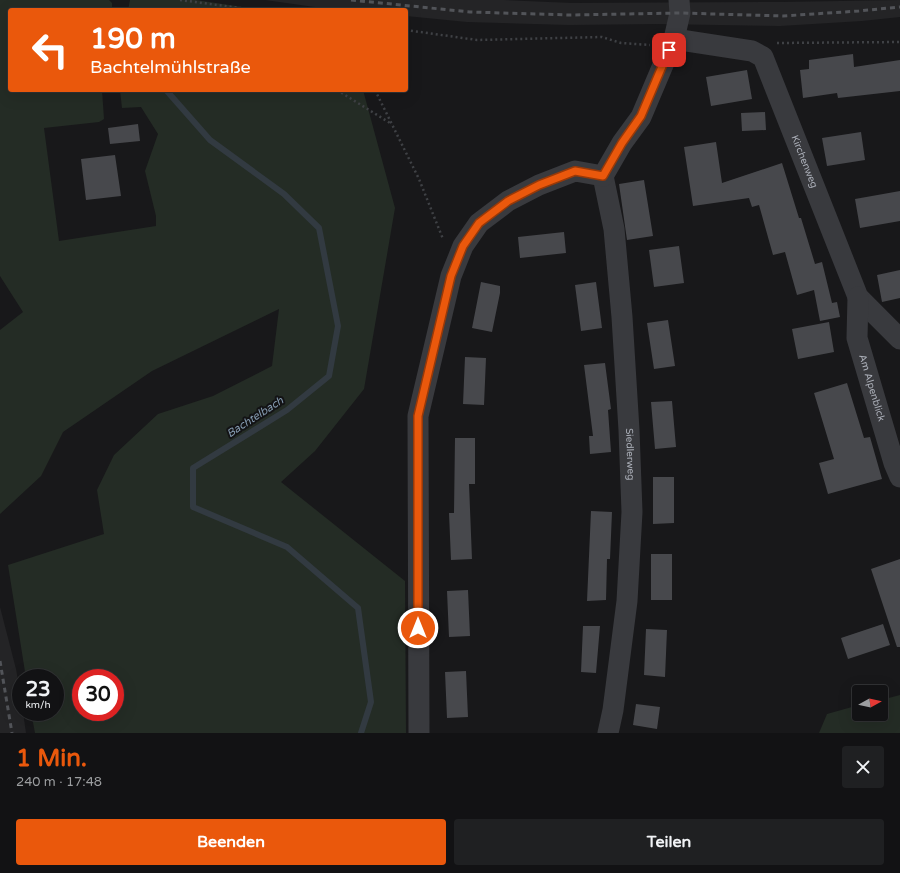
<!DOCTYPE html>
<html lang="de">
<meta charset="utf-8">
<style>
body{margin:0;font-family:"Varela Round",sans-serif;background:#1f2022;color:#f1f3f6;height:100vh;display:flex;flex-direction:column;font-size:15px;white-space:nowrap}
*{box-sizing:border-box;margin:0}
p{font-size:13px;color:#9c9ea0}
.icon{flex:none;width:22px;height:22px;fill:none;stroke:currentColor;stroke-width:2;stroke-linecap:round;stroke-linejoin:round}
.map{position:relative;height:733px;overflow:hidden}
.details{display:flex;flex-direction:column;background:#121214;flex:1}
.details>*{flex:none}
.banner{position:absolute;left:8px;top:8px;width:400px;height:84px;border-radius:4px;box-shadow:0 4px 16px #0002,0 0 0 1px #313234;background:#ea580c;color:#fff;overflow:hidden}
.needle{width:26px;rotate:82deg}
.fabs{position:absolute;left:852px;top:685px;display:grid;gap:8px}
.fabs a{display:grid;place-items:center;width:36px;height:36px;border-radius:4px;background:#121214;box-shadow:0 4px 16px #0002,0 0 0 1px #313234;font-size:20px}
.speed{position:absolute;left:12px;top:669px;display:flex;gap:8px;font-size:20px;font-weight:700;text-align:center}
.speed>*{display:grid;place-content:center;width:52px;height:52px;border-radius:50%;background:#121214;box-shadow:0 4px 16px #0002,0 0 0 1px #313234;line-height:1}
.speed small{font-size:10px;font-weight:400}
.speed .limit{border:6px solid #d22;background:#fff;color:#111}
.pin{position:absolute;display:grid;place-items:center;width:34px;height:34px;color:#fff;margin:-17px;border-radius:8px;box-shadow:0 2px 6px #0006}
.me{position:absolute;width:44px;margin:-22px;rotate:0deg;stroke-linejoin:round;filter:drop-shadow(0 0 3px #0008)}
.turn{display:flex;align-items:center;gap:14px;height:84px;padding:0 16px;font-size:18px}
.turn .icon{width:52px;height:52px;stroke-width:2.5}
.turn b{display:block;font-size:28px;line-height:34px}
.round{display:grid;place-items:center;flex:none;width:42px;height:42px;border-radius:4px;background:#1f2022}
.overview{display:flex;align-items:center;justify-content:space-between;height:68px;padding:0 16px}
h1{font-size:24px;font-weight:700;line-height:30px;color:#ea580c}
.button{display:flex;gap:8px;margin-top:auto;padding:8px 16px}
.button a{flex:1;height:46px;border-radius:4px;background:#ea580c;color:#fff;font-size:16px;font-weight:700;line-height:46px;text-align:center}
.button a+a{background:#1f2022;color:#f1f3f6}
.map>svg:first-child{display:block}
.built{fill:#242426}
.green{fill:#242c25;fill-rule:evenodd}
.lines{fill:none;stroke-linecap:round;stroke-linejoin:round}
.stream{stroke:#323a41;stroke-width:6}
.building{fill:#47484c}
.path{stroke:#3f4145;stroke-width:2.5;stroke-dasharray:2 3;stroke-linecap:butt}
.street{stroke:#393a3e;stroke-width:21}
.rail{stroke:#525459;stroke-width:3;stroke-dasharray:5 4;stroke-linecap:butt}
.route-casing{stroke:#983908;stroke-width:10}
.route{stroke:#ea580c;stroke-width:7}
.labels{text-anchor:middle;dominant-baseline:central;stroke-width:4;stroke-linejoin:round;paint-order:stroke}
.street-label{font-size:10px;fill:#abafb8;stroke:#131315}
.water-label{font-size:11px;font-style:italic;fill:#859bb0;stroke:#131315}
</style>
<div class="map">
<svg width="900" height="733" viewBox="0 0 900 733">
<rect width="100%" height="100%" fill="#18181a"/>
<path class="built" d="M265 0H503L572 3 782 2 900 0V17L862 21 780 26 657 24 569 25 467 22 406 16V10H336Z
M0 607 16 669 21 699V712H23L26 733H0Z"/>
<path class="green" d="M0 0H109L112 3V10H10V90H102L104 119 99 122 44 128 59 241 156 226V216L145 171 158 134 141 107 122 108 120 90H363L395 208 364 389 315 451 281 482 405 581 406 733H35L31 712H55V678H26L8 565 104 534 97 490 114 455 158 414 213 396 272 366 279 309 152 371 63 432 41 476 0 514V330L23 312 0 276ZM81 678H115V712H81Z
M130 0H196L263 10H128Z
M900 695V733H819L827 714 859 705V714H881V700Z"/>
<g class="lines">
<path class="stream" d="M166 90 210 140 284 194 319 228 338 326 329 376 287 410 193 468V507L287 547 358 608 371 702 361 733"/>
</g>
<path class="building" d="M853 54 854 67 900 60V91L838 98 837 93 803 98 800 70 809 69V60Z
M747 70 752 99 711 106 706 77Z
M765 112 766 130 742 131 741 113Z
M138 124 140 141 110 144 108 128Z
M861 132 865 160 827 166 822 138Z
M716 142 722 183 782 163 799 218H801L815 264 822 262 832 303 837 302 840 317 820 321 814 290 797 295 785 252 773 255 759 205 752 207 749 198 693 206 684 147Z
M115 155 121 196 86 200 81 159Z
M644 180 653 236 627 240 619 184Z
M900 191V221L860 228 855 199Z
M564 232 566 253 520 258 518 237Z
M679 246 684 283 654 287 649 250Z
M900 270V298L882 302 877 275Z
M481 282 500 286V293L492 332 472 328Z
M596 282 602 328 581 331 575 285Z
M668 320 675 366 654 369 647 323Z
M829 322 834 352 798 359 792 329Z
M465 357 486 358 484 405 463 404Z
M605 363 611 409 608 410 611 452 590 454 589 436H593L584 365Z
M847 383 864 438 870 437 882 479 828 494 819 463 834 459 814 393Z
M672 401 676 447 655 449 651 402Z
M455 438H475V484H469L472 559 451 560 449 513H454Z
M653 477H674V523L653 524Z
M591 511 612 512 610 559H607L606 600 587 601Z
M651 554H672V600H651Z
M900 559V647H897L871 569Z
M468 590 470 636 449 637 447 591Z
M883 624 890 645 848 659 841 638Z
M583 626H600L596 673 581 672Z
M646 629 667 630 665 677 644 675Z
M466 671 468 717 447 718 445 672Z
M636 704 660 707 657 729 633 725Z"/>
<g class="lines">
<path class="path" d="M180 0 255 10
M406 30 477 40 602 37 621 43 650 45
M777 43 900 42
M337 90 390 123
M375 90 419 179 443 239"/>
<g class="street">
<path id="s1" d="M674 39 752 51 763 57 858 297 900 339"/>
<path id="s2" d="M603 176 614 229 622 317 629 430 632 512 627 601 613 710 608 733"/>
<path id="s3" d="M858 297 857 338 894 463 900 477"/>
<path d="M419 733 418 416 451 276 463 246 479 223 508 201 539 185 575 171 603 176 622 143 641 117 674 39 680 13 679 0"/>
</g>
<path class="rail" d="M351 0 470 12 570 15 680 13 783 16 859 11 900 7
M0 661 12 733"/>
</g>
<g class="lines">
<g class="route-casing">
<path id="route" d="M418 628V416L451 276 463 246 479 223 508 201 539 185 575 171 603 176 622 143 641 116 669 50"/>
</g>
<use href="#route" class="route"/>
</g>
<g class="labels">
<g class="street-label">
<text stroke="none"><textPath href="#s1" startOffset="204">Kirchenweg</textPath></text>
<text stroke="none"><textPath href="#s3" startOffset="93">Am Alpenblick</textPath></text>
<text stroke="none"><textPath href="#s2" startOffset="280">Siedlerweg</textPath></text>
</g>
<g class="water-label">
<text transform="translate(255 417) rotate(-33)">Bachtelbach</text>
</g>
</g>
</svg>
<div class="fabs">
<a><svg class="needle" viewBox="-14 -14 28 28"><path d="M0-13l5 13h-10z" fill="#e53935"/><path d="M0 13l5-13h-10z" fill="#9c9ea0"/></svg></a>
</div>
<div class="speed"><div>23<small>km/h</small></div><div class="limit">30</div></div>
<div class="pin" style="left:669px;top:50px;background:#d93025"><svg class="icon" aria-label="arrive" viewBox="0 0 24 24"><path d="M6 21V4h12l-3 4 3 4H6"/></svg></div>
<svg class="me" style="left:418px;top:628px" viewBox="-20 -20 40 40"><circle r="17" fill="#ea580c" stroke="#fff" stroke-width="3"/><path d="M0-11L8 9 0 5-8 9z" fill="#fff"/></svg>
<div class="banner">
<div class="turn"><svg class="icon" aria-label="left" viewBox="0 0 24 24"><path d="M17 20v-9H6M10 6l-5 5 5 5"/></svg><div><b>190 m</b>Bachtelmühlstraße</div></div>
</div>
</div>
<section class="details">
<div class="overview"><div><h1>1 Min.</h1><p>240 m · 17:48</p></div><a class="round"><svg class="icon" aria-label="close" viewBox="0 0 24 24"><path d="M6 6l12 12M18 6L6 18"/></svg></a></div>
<div class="button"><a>Beenden</a><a>Teilen</a></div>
</section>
